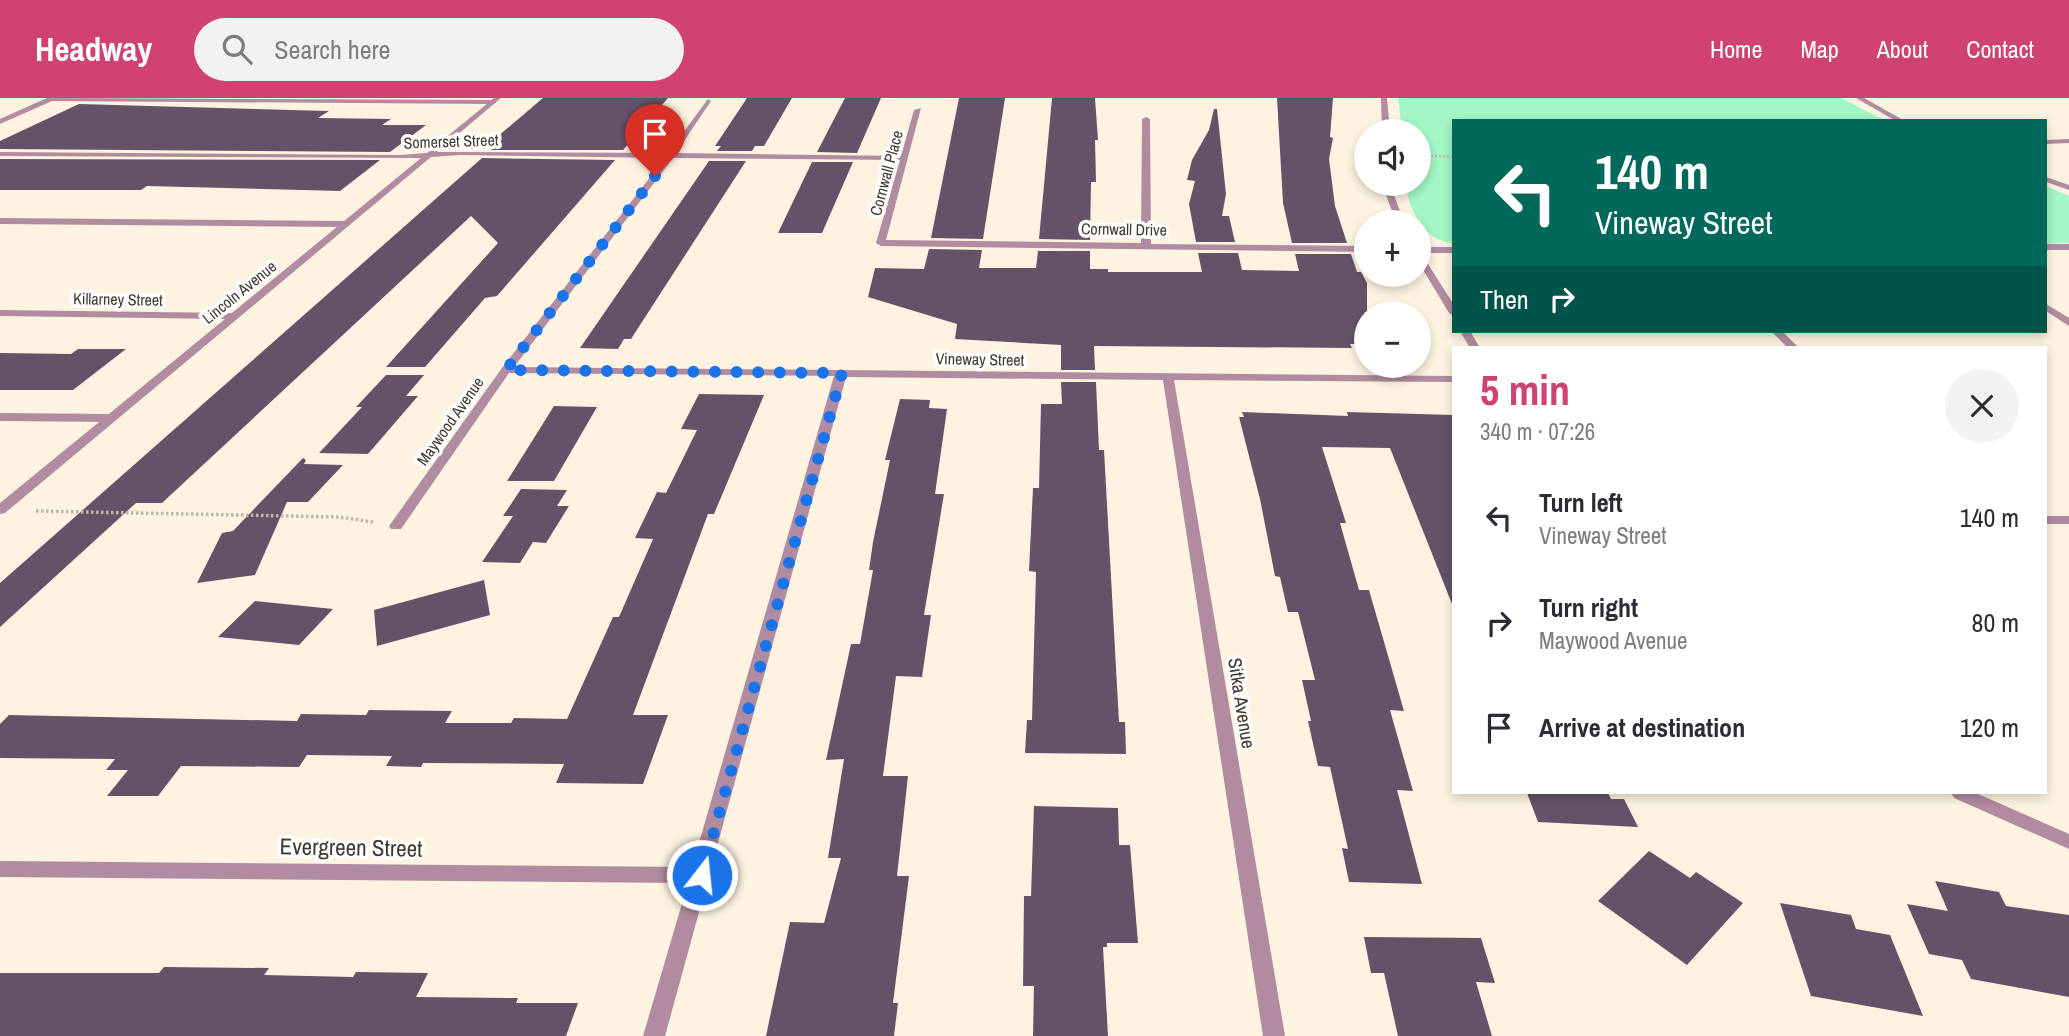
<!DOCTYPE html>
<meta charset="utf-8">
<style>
body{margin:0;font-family:"Archivo Narrow",sans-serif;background:#f2f2f3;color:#2b2b33;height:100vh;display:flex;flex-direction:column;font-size:26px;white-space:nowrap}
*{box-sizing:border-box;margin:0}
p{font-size:23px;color:#7c7c81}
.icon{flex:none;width:38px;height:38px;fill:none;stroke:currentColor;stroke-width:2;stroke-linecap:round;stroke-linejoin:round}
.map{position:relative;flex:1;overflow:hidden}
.sheet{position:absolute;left:1452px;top:248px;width:595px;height:448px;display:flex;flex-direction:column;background:#fff;border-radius:0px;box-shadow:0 4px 10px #0003}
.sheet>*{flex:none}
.guide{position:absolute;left:1452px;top:21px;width:595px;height:214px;border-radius:0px;box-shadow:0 4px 10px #0003;background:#00695c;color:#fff;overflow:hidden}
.tools{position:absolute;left:1354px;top:21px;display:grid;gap:14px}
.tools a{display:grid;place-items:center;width:77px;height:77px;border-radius:50%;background:#fff;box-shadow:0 4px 10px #0003;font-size:35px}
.pin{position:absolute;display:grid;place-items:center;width:60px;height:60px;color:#fff;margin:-72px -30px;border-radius:50% 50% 50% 0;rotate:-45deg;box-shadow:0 0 7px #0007}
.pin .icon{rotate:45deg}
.me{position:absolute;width:77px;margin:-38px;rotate:16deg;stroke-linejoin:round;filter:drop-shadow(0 0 5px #0008)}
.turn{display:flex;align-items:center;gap:24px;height:147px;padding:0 28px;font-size:32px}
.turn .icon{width:91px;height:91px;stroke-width:2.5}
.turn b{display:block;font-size:49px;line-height:60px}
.then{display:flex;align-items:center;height:66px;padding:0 28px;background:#0003;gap:14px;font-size:26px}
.round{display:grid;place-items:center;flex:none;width:74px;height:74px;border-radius:37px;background:#f2f2f3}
.headline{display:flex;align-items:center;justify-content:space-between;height:119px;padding:0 28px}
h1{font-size:42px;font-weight:700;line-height:52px;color:#d0426f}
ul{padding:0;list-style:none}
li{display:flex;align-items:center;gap:21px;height:105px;padding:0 28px}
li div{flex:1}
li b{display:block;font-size:26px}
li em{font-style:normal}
header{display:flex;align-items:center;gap:42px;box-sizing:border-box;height:98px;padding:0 35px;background:#d0426f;color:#fff}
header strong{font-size:33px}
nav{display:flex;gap:38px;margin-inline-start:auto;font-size:24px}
.search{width:490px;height:63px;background:#f2f2f3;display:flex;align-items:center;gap:18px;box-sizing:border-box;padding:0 24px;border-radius:38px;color:#7c7c81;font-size:26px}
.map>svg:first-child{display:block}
.green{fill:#a3f6c6}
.building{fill:#655269}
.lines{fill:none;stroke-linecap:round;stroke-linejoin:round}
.path-far1{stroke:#bfb6a6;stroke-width:2.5;stroke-dasharray:2 2;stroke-linecap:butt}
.path{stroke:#bfb6a6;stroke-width:3.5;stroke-dasharray:2.5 2.5;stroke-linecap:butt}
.lane{fill:#b18ba0;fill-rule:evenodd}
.street{fill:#b18ba0;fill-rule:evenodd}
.route{stroke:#1a73e8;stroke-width:12;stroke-dasharray:0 21.6}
.labels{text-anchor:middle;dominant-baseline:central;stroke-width:7;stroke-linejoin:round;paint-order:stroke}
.far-street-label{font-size:16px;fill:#40392d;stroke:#fff}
.street-label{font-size:19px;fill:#40392d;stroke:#fff}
.near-street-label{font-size:23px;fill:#40392d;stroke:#fff}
</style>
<header>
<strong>Headway</strong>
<div class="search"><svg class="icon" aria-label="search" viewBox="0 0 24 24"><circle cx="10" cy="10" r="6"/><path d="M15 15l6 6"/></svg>Search here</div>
<nav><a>Home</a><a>Map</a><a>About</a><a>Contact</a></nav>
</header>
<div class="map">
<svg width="2069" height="938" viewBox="0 0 2069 938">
<rect width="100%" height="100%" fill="#fdf3e0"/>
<path class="green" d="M1398 0H1841L1886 23H1454V145C1424 144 1410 113 1405 86H1419V33H1402Z
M2046 88 2069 98V145L2046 146Z"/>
<path class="building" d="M543 0H668L623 52H491L498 45H490Z
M747 0H792L764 48H755L752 53H717L721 48H715Z
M845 0H881L857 55 817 54Z
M959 0H1005L983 141 931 140Z
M1052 0H1095L1098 42H1095L1096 84H1091L1090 142 1039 141Z
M1277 0H1333L1330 39 1333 40 1329 61 1335 108 1347 145H1292L1283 105Z
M79 6 329 13 318 20 391 21 382 27H426L390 54 0 51V43Z
M1214 11H1217L1226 96 1222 118H1229L1235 144H1196L1189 106 1195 83 1187 82 1192 62 1209 32Z
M482 60 615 62 497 198 485 200 425 269H386L498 145 471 118 162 405H136L0 529V485Z
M0 61 380 62 340 93 147 88 141 92H0Z
M709 63H746L631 241H624L618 251 580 250Z
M812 64H853L822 135H778Z
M929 151 982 152 979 170H1036L1038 153H1090V171H1108V174H1202L1198 155H1238L1242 172 1299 173 1295 156H1351L1357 174H1361L1367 185V246H1350L1352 250 1094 248 1095 272H1061V247L955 241 957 226 868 199 875 170 924 171Z
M78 251H126L73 292H0V255L71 256Z
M386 277H424L406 298H418L368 356 319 355 362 309H356Z
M1061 284H1096L1099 352H1104L1119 624H1125L1126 656 1025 655 1027 622H1032L1036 474 1029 473 1033 390H1039L1041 306H1062Z
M699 296 764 297 714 416H708L633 617H668L643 686 556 685 564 666 423 665 421 669 386 668 392 658 307 657 299 669 181 668 158 698H107L128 672H106L115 661 0 660V626L9 617 297 623 301 616 366 617 369 612 452 613 445 625H511L514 620 567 621 613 519H619L653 441 635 440 657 394 666 395 697 332 681 331Z
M900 301 930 302 929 310 947 311 935 396H944L924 517H931L922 579 896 578 883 678H908L897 778H909L893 905H898L894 938H766L790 824 824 825 841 760H828L844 661 826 662 851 546H860L873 472H869L873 444 890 362H885Z
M554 308 597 309 554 383H507Z
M1242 314 1348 318 1347 314 1454 317V506H1452L1390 350 1322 349 1346 425H1340L1359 492H1369L1404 613 1390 612 1413 693 1397 692 1422 786 1349 784 1342 750 1348 751 1330 669 1318 668 1308 623H1311L1302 582H1315L1298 514H1288L1280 479 1275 478 1260 401 1239 319H1244Z
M303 360 306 362 304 366 343 367 308 404H287L255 477 197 485 222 435 233 433Z
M521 391 567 392 557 408H569L546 445 533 444 520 465 482 464 513 418H503Z
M484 482 490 517 377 548 374 512Z
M255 503 333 511 299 547 218 539Z
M1527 695H1608L1611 701H1624L1638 729 1538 724Z
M1034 708 1118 710 1119 747H1130L1138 845H1107V849H1103L1108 938H1033L1034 888H1023L1024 798H1031Z
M1649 753 1690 780 1696 774 1743 805 1687 867 1598 803Z
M1935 783 1999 794 2006 808 2069 817V899L1971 881 1962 862 1929 856 1907 806 1948 813Z
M1780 805 1851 817 1856 831 1890 837 1923 918 1811 898Z
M1364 839 1481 840 1495 885 1476 884 1492 938H1398L1384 875H1371Z
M164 869 269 870 264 877 353 879 356 874 428 875 416 899 518 900 516 905H578L566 938H0V875H159Z"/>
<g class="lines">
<path class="path-far1" d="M1419 57 1454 59"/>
<path class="path" d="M36 413 339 419 373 424"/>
<path class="lane" d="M47 0 493 2 496 4 493 6 52 3 0 26V21Z
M0 120 346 123 350 126 346 129 0 126Z
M0 315 111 316 117 320 111 324 0 323Z"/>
<path class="street" d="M494 0H501L437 54 668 55 708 1 711 3 676 55 901 58 914 12 921 10 886 142 1141 145 1142 21 1146 19 1150 21 1151 146 1367 148V154L881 148 876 145 900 62 673 60 514 269 1454 278V284L1174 282 1285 938H1263L1163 282 846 279 665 938H643L688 785 0 779V763L692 769 834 278 509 275 401 431H391L389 428 502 270 665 60 460 57 431 59 5 415 0 416V405L225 221 0 218V212L232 215 421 60 0 58V54L400 57 427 55Z
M1381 0H1387L1390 33H1382Z
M1856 0H1864L1905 23H1896Z
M2069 41V45L2046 46V42Z
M2046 79 2069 87V92L2046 84Z
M1382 86H1390L1404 124H1396Z
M2046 146H2069V152H2046Z
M1419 149H1454V155H1421L1454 207V218L1449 215 1419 165Z
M2046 206 2069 220V228L2046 213Z
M1460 233H1470L1480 250H1470Z
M1771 233H1782L1799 250H1788Z
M2046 418H2069V426H2046Z
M1951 695H1976L2069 736V751L1954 700Z"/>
</g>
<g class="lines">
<path class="route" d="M655 78 506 272 842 275 702 777"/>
</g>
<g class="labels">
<g class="far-street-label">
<text transform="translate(451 43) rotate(-2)">Somerset Street</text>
<text transform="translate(886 75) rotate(-75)">Cornwall Place</text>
<text transform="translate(1124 131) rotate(1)">Cornwall Drive</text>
<text transform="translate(239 194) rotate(-39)">Lincoln Avenue</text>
<text transform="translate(118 201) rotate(1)">Killarney Street</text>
<text transform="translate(980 261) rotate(1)">Vineway Street</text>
<text transform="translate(450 323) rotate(-55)">Maywood Avenue</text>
</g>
<g class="street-label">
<text transform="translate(1242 605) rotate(81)">Sitka Avenue</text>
</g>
<g class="near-street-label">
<text transform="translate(351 749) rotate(1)">Evergreen Street</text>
</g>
</g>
</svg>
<div class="tools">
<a><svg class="icon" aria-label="sound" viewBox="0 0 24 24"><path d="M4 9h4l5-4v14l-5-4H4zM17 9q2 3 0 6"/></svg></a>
<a>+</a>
<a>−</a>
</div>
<div class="pin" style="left:655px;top:78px;background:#d93025"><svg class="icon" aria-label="arrive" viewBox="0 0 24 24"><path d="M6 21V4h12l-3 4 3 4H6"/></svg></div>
<svg class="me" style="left:702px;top:777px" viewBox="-20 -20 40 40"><circle r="17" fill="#1a73e8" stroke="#fff" stroke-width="3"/><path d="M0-11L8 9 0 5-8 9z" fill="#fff"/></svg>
<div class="guide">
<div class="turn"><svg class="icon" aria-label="left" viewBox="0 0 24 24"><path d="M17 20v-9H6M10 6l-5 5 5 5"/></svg><div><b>140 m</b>Vineway Street</div></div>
<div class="then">Then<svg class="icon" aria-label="right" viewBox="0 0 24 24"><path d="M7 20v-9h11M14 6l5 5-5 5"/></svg></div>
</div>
<section class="sheet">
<div class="headline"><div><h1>5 min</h1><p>340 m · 07:26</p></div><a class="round"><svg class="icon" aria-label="close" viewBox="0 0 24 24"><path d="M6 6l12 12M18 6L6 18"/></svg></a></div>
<ul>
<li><svg class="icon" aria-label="left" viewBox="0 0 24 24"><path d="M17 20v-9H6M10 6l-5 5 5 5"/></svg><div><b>Turn left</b><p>Vineway Street</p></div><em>140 m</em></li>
<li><svg class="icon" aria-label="right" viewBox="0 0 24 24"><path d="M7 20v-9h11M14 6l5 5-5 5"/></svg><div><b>Turn right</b><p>Maywood Avenue</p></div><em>80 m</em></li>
<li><svg class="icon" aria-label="arrive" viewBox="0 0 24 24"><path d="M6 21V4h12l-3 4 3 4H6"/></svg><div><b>Arrive at destination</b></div><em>120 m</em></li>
</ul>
</section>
</div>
